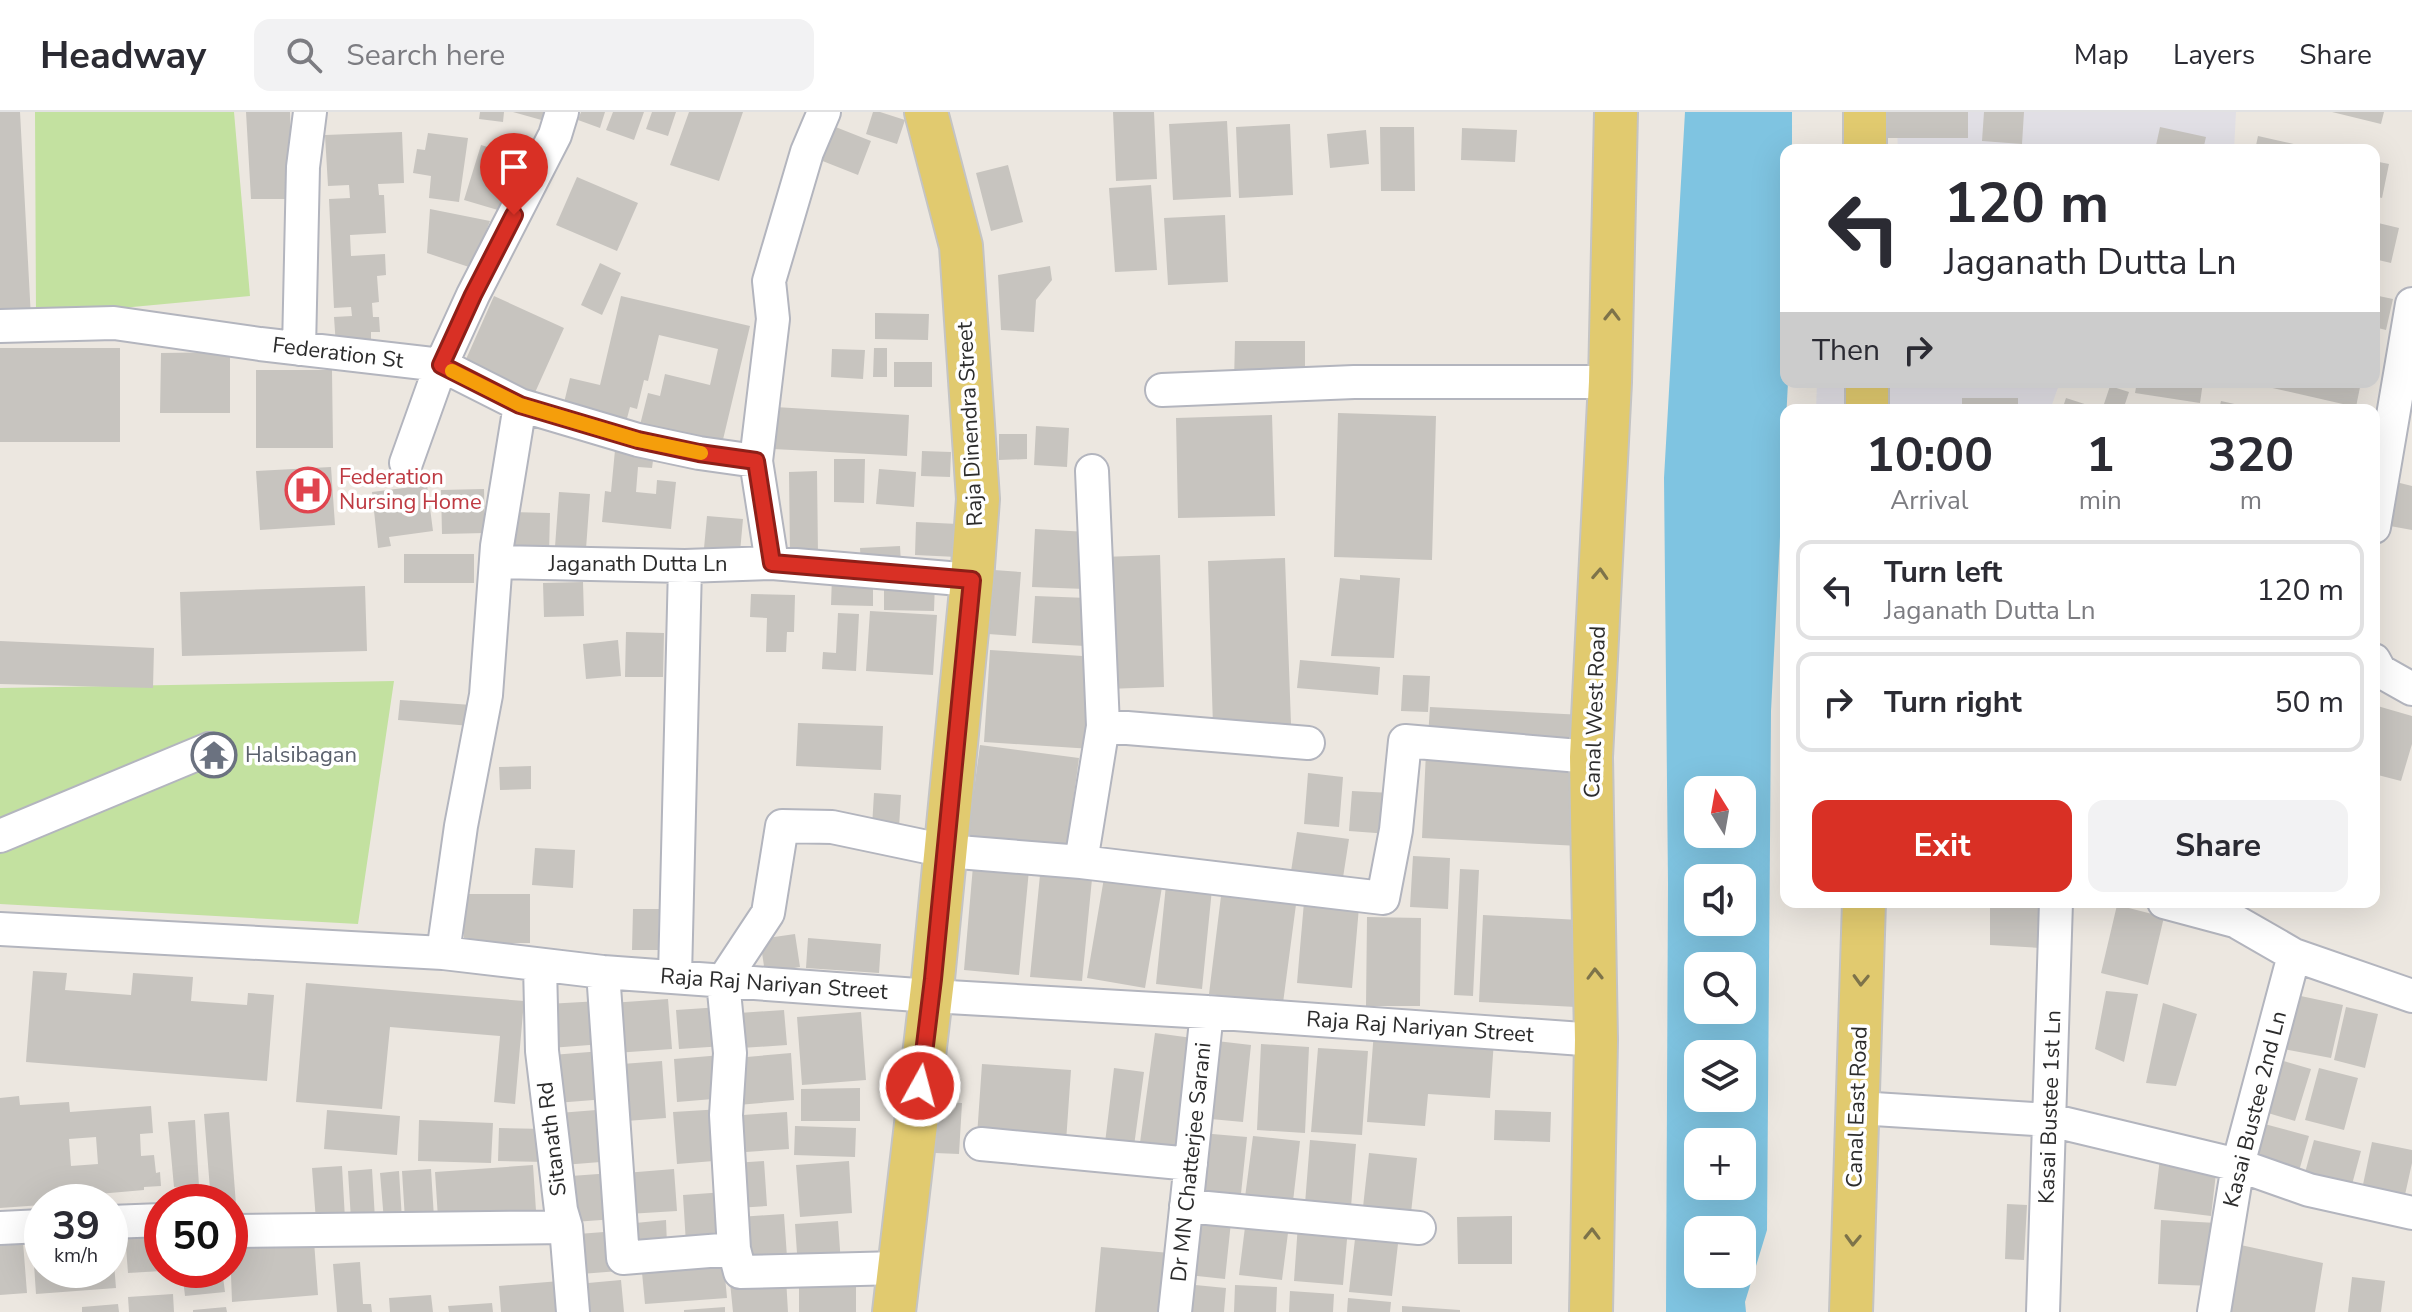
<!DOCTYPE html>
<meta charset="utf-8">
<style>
body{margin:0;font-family:"Nunito Sans",sans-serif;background:#f2f2f3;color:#2b2b33;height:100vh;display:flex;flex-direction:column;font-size:30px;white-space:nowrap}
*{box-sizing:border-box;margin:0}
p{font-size:26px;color:#7c7c81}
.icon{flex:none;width:44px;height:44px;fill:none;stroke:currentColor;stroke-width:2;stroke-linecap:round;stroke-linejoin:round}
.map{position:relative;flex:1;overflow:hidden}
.sheet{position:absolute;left:1780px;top:292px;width:600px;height:504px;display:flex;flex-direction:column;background:#fff;border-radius:16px;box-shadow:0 8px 32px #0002}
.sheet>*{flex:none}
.top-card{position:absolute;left:1780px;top:32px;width:600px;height:244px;border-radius:16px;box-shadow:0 8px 32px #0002;background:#fff;color:#2b2b33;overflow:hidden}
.needle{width:52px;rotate:349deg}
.buttons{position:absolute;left:1684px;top:664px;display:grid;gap:16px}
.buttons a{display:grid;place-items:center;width:72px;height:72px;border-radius:16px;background:#fff;box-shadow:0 8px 32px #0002;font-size:40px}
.speed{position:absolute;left:24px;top:1072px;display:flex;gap:16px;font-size:40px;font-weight:700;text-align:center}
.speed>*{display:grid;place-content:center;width:104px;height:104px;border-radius:50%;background:#fff;box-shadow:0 8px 32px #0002;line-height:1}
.speed small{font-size:20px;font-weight:400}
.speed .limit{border:12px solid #d22;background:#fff;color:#111}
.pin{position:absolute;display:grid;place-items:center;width:68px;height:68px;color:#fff;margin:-82px -34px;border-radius:50% 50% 50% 0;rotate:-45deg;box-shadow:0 0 8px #0007}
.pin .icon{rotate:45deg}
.me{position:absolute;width:88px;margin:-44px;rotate:7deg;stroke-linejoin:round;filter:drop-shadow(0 0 6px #0008)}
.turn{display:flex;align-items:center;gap:28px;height:168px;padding:0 32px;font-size:36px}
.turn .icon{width:104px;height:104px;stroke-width:2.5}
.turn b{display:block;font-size:56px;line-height:68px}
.then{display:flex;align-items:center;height:76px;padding:0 32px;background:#0003;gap:16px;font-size:30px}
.eta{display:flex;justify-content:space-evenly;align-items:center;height:136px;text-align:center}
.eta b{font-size:48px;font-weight:700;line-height:56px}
.button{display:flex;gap:16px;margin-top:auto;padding:16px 32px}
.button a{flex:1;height:92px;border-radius:16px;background:#d93025;color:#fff;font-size:32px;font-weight:700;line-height:92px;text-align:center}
.button a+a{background:#f2f2f3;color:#2b2b33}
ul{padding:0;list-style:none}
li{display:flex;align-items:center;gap:24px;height:100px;margin:0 16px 12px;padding:0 16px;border:4px solid #e1e1e2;border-radius:16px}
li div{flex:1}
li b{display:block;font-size:30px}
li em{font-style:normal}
header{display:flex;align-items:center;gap:48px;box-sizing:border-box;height:112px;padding:0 40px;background:#fff;border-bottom:2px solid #e1e1e2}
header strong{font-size:38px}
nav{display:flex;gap:44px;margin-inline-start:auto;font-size:28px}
.search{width:560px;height:72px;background:#f2f2f3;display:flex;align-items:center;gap:20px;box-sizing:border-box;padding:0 28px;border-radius:16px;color:#7c7c81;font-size:30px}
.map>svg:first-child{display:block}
.industrial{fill:#e1dfe5}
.pitch{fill:#c3e1a0}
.water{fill:#7fc4e1;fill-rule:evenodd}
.building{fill:#c7c4bf;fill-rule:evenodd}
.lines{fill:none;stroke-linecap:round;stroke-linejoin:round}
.minor-casing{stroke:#b3b5be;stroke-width:36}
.major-casing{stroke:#c4c4c4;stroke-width:46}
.minor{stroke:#fff;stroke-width:32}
.major{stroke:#e1ca6f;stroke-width:42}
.oneway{stroke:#7d734a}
.route-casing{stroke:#8d1f18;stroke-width:20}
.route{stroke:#d93025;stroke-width:14}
.slow{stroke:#f59e0b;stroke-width:14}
.labels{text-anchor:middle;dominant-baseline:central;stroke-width:7;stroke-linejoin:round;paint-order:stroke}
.street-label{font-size:22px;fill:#2c2c2c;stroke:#fff}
.health-label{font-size:22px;fill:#be3a42;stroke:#fff;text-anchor:start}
.worship-label{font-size:22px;fill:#5b616d;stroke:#fff;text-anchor:start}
</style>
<header>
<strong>Headway</strong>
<div class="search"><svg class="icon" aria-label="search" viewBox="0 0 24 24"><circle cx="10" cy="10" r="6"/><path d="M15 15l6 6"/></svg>Search here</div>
<nav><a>Map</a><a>Layers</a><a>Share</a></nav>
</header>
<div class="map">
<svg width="2412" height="1200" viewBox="0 0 2412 1200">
<rect width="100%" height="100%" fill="#ece7e0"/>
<path class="industrial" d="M1896 0H2236L2234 38H1898Z
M1817 270H2060L2050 298H1816Z"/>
<path class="pitch" d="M35 0H234L250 184 36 204Z
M394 569 358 812 0 792V576Z"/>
<path class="water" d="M1685 0H1792V38H1786L1788 270 1771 599 1767 1118 1745 1190 1746 1200H1666L1668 772 1664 366ZM1698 678H1742V722H1698ZM1698 766H1742V810H1698ZM1742 854V898H1698V854ZM1698 942H1742V986H1698ZM1742 1030V1074H1698V1030ZM1742 1118V1162H1698V1118Z"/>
<path class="building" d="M0 0H20L31 206 0 208Z
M246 0H290L292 87H251Z
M480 0H504L503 10 479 7Z
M513 0H547L545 9Z
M581 0H605L600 16 578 8Z
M613 0H644L634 28 606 18Z
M652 0H676L668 24 646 17Z
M689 0H743L719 69 670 53Z
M873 0H880L905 8 897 32 866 22Z
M1113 0H1154L1157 67 1116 69Z
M1871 0H1968V26H1871Z
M1984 0H2024L2022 32 1982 29Z
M2332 0H2384L2381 12Z
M1227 9 1231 85 1173 88 1169 12Z
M1290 12 1293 83 1239 86 1236 15Z
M833 14 871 29 858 63 820 48Z
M1380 15H1414L1415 79H1381Z
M2160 15 2206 25 2203 38H2155Z
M1462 16 1517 18 1515 50 1461 48Z
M1366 18 1369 52 1330 56 1327 22Z
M402 20 404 71 378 72 379 83H384L386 121 350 123 351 144 385 142 386 163 377 164 379 190 372 191 373 205H379L380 220H371V232L336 234 334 205 352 204 351 195 334 196 329 87 350 86 349 73 328 74 325 23Z
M428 21 468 26 459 90 429 86 431 64 413 61 417 37 425 38Z
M2258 24 2316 37V38H2255Z
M481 33 524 46 508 101 464 88Z
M2374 49 2389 52 2382 86 2374 84Z
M1008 53 1023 110 991 119 976 61Z
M577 65 638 91 617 139 556 113Z
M1151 73 1157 158 1115 160 1109 76Z
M430 97 490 109 472 156 427 141Z
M1225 103 1228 170 1168 173 1164 106Z
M2374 110 2399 116 2391 151 2374 147Z
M600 151 621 161 602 203 581 193Z
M1050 154 1052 168 1036 188 1034 220 1001 218 998 163Z
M2374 183 2393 187 2386 218 2374 215Z
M494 184 564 216 533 285 463 254Z
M621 184 750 214 721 336 639 317 648 281 660 284 665 262 710 273 718 237 659 223 648 269 644 268 637 297 630 295 625 314 562 299 570 266 600 273Z
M875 201 929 202 928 228 875 227Z
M1235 229H1305V269H1234Z
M0 236H120V330H0Z
M874 236H887V265H873Z
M832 237 865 238 863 267 831 265Z
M230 240V301H160L161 241Z
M894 250H932V275H894Z
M256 258H332L333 336H256Z
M2137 270H2203L2200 291 2135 281Z
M2246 270H2361L2356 295Z
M2110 274 2129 280 2123 298H2102Z
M1962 286H2018V298H1962Z
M2066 286 2100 297V298H2062Z
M2221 289 2257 297V298H2219Z
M775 295 909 303 907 344 773 337Z
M1338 301 1436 304 1432 448 1334 445Z
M1272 303 1275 404 1178 406 1176 306Z
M1036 314 1069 316 1067 355 1034 353Z
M999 322H1027V347L999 348Z
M615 338 654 341 652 356 638 355 636 380 656 382 657 368 676 370 671 417 602 410 605 379 611 380Z
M922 339 951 340 950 365 921 364Z
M834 347H865L864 391 834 390Z
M331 355 335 413 260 418 256 359Z
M879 357 916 360 914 395 876 392Z
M817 359 818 443 790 444 789 360Z
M2388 368 2412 374V418L2379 412Z
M427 373 433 419 389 425 391 434 378 436 372 380Z
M484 377 485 421 442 422 441 378Z
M559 380 590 382 586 437 555 435Z
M512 400 550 401 549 442H511Z
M707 404 743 407 739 451 703 447Z
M916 410 958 412 957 445 915 443Z
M1035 417 1088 420 1085 477 1032 475Z
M900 434 901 452 861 454 860 436Z
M404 442H474V471H404Z
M1160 443 1164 575 1106 577 1102 445Z
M1285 446 1291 612 1213 615 1208 449Z
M994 458 1021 460 1016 524 988 522Z
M1360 463 1400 466 1394 546 1331 544 1340 466 1360 468Z
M832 464 873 465V494L831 493Z
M884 468 935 470 934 499 884 498Z
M583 470 584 504 544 505 543 471Z
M365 474 367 539 182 544 180 480Z
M751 482 795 483 794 520H787L786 540H766L767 506 750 505Z
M1035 484 1088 486 1085 534 1032 531Z
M870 499 937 503 933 563 866 559Z
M838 501 859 502 856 559 822 557 823 540 836 541Z
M626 520 664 521 663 565H625Z
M618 528 621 564 586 567 583 532Z
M0 529 154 536 153 576 0 572Z
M990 538 1098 545 1092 637 984 630Z
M1300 548 1380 555 1378 583 1297 576Z
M1403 563 1430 564 1428 600 1401 599Z
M400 588 472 593 471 614 398 608Z
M2374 593 2412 604V632L2401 669 2374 662Z
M1430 595 1584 603 1582 633 1428 625Z
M798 611 883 614 881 658 796 654Z
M980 633 1079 646 1066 742 967 730Z
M1426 640 1584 648 1580 734 1422 726Z
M531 654V677L500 678 499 655Z
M1308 661 1343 665 1339 715 1304 712Z
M1352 679 1392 681 1389 722 1349 719Z
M874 681 901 683 899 716 872 715Z
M1297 720 1349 727 1342 772 1290 766Z
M535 736 575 738 573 776 532 773Z
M1413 744 1450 746 1448 797 1410 795Z
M973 754 1029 758 1019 863 964 858Z
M1460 757 1479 758 1473 884 1454 883Z
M1040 763 1092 767 1082 869 1030 865Z
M1104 766 1162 775 1145 876 1087 866Z
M1166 773 1212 777 1202 877 1156 872Z
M1222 776 1297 785 1283 891 1209 882Z
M464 782H530V831H464Z
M1304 790 1359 795 1352 876 1297 871Z
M1990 790H2046L2041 836 1990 833Z
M2117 793 2164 805 2148 873 2101 861Z
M633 797H659L658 838H632Z
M1483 803 1580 808 1576 895 1479 890Z
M1367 805 1421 806 1420 894H1366Z
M795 822 800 855 765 861 760 827Z
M808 826 881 832 879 861 806 856Z
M33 859 67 861 65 878 131 883 133 861 193 865 191 889 247 893 248 881 274 883 267 969 26 950Z
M306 871 524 889 515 992 494 990 500 924 390 915 382 997 296 990Z
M2106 879 2138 882 2124 950 2095 937Z
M2296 883 2343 893 2331 946 2284 937Z
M668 887 672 937 615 941 611 891Z
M600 889 603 932 550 936 547 892Z
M2163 891 2197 902 2176 974 2146 971Z
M721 895 724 934 679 937 676 898Z
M2346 895 2378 902 2365 956 2334 948Z
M784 898 787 933 741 936 739 901Z
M861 900 866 968 802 973 797 905Z
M1374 919 1494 928 1490 986 1428 982 1425 1014 1367 1010Z
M1155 921 1200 927 1183 1044 1139 1038Z
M1208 928 1251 933 1243 1010 1200 1006Z
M1261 932 1309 935 1305 1021 1257 1018Z
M1318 936 1368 939 1362 1023 1311 1020Z
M602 939 606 987 556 991 552 943Z
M791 941 794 988 738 993 735 946Z
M722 943 725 986 677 990 674 947Z
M2273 946 2311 957 2295 1009 2258 998Z
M662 949 666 1006 626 1009 622 952Z
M982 952 1071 958 1066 1030 977 1024Z
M1114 956 1144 960 1134 1034 1105 1031Z
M2319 956 2358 966 2344 1018 2305 1008Z
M860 976V1009H801V977Z
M19 984 20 993 69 990 70 1000 151 994 153 1021 140 1022 141 1044 154 1043 156 1061 160 1060 161 1074 144 1075V1078L64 1085V1090H42V1093L0 1096V986ZM96 1025 98 1052 71 1054 69 1027Z
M938 990 962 991 959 1042 935 1041Z
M609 997 613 1049 563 1053 559 1001Z
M722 997 726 1048 677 1052 673 1000Z
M327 998 400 1004 397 1043 324 1037Z
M1495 998 1551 1000 1550 1030 1494 1028Z
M229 1000 236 1093H230V1090H211L204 1002Z
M787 1000 789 1037 731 1041 729 1004Z
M195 1008 199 1074 174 1075 168 1010Z
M419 1008 493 1011 491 1051 418 1049Z
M2257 1010 2309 1024 2297 1066 2245 1052Z
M795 1014 856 1016 855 1045 794 1043Z
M499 1016 546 1017V1050L498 1049Z
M1201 1021 1247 1025 1240 1091 1195 1087Z
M1253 1024 1300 1029 1292 1098 1244 1093Z
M1310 1028 1356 1032 1351 1095 1305 1092Z
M2314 1028 2361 1039 2350 1080 2303 1068Z
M2372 1030 2412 1038V1051L2403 1092 2361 1082Z
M1369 1041 1417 1046 1411 1101 1363 1095Z
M2160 1046 2217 1053 2211 1104 2154 1097Z
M764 1049 767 1094 737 1096 734 1051Z
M849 1049 852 1101 800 1105 796 1053Z
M533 1053 536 1099 438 1106 435 1060Z
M342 1054 345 1107 316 1109 312 1056Z
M372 1057 375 1107 351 1108 348 1059Z
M431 1057 434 1106 405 1108 402 1059Z
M674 1057 677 1099 628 1102 625 1061Z
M399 1059 402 1108 384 1109 380 1061Z
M612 1061 615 1107 574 1110 571 1064Z
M725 1080 729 1129 686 1132 683 1083Z
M2007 1092 2027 1093 2024 1148 2005 1147Z
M784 1102 787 1145 743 1148 739 1105Z
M1512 1104V1152H1458L1457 1105Z
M1194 1106 1231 1110 1225 1167 1188 1163Z
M1246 1107 1289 1113 1282 1168 1239 1163Z
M666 1108 667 1133 626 1136 625 1112Z
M2161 1108 2217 1111 2214 1174 2158 1172Z
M838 1109 841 1152 798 1156 795 1112Z
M1298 1112 1348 1116 1343 1173 1294 1169Z
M1356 1118 1399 1123 1392 1184 1349 1180Z
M162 1119V1159L128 1161 125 1121Z
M617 1119 619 1159 581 1162 578 1122Z
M32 1123H42V1158H110V1127H112L116 1176 36 1182Z
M314 1129 318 1183 232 1190 230 1135Z
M23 1130 27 1181 0 1183V1131Z
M2236 1132 2323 1151 2315 1200H2228Z
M1101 1135 1170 1141 1164 1200H1095Z
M723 1143 727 1186 645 1192 641 1150Z
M360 1150 363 1192H371L372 1200H337L333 1152Z
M182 1158H222L225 1180 185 1184Z
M2352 1165 2385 1169 2381 1200H2348Z
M786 1166 788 1200H733L730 1170Z
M856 1167V1200H799V1168Z
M621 1168 624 1200H580L577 1172Z
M560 1169 562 1200H501L499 1174Z
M1185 1172 1226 1176 1224 1200H1182Z
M1235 1173 1277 1175 1276 1200H1234Z
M1290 1179 1334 1182 1333 1200H1289Z
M173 1182 174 1200H129L128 1185Z
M431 1183 433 1200H390L389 1186Z
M1348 1186 1391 1190 1390 1200H1347Z
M492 1191 493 1200H449L448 1194Z
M118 1192 119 1200H82V1195Z
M1402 1194 1460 1198V1200H1402Z
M226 1195 227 1200H193V1198Z
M725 1195V1200H684V1198Z"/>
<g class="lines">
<g class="minor-casing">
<path id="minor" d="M0 214 114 211 260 232 441 253 520 293 638 328 699 341 756 349
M299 237 303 55 310 0
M1162 278 1354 270H1610
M406 351 441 253 473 183 555 23 562 0
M2374 415 2412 192
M496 450 685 454 772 451 972 468
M772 451 756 349 773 207 769 169 807 40 824 0
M2374 548 2380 559 2412 577
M1103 614 1308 631
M0 724 209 637
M1081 750 1103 614 1092 359
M2164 790 2235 809 2294 843 2412 884
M0 817 443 841 603 860 931 884 1207 900 1596 928
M443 841 461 714 486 583 497 434 520 293
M540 853 542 939 561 1098 566 1115 573 1200
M603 860 623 1146 734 1137 726 1003 730 941 723 869 768 801 782 714 832 715 946 739 1081 750 1383 786 1396 718 1405 629 1591 645
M675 864 685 454
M1858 996 2050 1008 2238 1053 2309 1078 2412 1101
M981 1032 1191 1052
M1186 1094 1419 1116
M110 1110 162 1108
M0 1116 42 1114
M230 1119 566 1115
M734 1137 740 1160 899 1156
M1175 1200 1207 900
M2043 1200 2056 790
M2214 1200 2238 1053 2294 843"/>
</g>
<g class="major-casing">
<path id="major" d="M1865 0V38
M1867 270V298
M894 1200 933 867 972 468 978 387 961 134 926 0
M1591 1200 1596 928 1591 645 1610 270 1616 0
M1851 1200 1864 790"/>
</g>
<use href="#minor" class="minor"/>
<use href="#major" class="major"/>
</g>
<defs><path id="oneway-chevron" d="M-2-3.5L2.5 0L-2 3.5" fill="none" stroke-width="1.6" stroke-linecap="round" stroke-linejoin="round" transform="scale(2)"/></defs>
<g class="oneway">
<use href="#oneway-chevron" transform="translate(1612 203) rotate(-89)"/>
<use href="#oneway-chevron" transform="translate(1600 462) rotate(-87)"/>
<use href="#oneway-chevron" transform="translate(1595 862) rotate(-91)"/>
<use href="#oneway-chevron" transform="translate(1861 868) rotate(92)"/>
<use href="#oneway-chevron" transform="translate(1592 1122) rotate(-89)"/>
<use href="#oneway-chevron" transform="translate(1853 1128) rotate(92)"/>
</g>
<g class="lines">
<g class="route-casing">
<path id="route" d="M514 103 473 183 441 253 520 293 638 328 699 341 756 349 772 451 972 468 933 867 920 974"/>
</g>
<use href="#route" class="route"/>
<path class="slow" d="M452 259 520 293 638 328 701 341"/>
</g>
<defs>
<g id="hospital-ring" transform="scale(2.3)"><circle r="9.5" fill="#fff" stroke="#e0444e" stroke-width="1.5"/><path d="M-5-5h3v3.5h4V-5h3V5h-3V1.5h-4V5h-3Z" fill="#e0444e"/></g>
<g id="temple-ring" transform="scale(2.3)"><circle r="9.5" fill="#fff" stroke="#6b7280" stroke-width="1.5"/><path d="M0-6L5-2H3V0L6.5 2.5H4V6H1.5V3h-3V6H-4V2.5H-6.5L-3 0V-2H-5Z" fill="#6b7280"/></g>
</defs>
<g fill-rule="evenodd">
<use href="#hospital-ring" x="308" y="378"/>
<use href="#temple-ring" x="214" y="643"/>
</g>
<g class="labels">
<g class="street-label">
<text transform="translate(338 241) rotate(7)">Federation St</text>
<text transform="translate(970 312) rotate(-93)">Raja Dinendra Street</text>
<text x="638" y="452">Jaganath Dutta Ln</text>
<text transform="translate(1595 600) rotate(-88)">Canal West Road</text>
<text transform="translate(774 872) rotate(4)">Raja Raj Nariyan Street</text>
<text transform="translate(1420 915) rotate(4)">Raja Raj Nariyan Street</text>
<text transform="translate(1857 995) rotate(-88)">Canal East Road</text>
<text transform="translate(2050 995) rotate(-88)">Kasai Bustee 1st Ln</text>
<text transform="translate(2255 997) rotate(-76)">Kasai Bustee 2nd Ln</text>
<text transform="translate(552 1027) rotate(-97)">Sitanath Rd</text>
<text transform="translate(1191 1050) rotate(-84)">Dr MN Chatterjee Sarani</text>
</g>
<g class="health-label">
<text x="339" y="365">Federation<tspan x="339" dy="25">Nursing Home</tspan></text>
</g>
<g class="worship-label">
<text x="245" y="643">Halsibagan</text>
</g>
</g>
</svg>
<div class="buttons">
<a><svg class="needle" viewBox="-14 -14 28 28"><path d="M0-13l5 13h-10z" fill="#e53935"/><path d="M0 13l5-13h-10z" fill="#7c7c81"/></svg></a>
<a><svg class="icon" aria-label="sound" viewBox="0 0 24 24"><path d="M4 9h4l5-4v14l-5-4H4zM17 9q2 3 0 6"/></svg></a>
<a><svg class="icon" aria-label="search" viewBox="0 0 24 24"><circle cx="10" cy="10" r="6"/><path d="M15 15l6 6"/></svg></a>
<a><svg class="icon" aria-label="layers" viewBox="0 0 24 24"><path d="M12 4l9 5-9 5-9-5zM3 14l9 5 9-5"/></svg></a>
<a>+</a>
<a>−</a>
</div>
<div class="speed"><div>39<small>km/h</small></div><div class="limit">50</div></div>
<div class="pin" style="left:514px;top:103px;background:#d93025"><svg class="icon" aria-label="arrive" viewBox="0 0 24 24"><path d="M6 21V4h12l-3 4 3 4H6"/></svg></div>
<svg class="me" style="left:920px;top:974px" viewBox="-20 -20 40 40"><circle r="17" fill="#d93025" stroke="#fff" stroke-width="3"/><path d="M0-11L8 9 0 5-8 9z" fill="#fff"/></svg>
<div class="top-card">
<div class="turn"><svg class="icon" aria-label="left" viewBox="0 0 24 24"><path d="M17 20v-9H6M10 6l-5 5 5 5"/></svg><div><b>120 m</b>Jaganath Dutta Ln</div></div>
<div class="then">Then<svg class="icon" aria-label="right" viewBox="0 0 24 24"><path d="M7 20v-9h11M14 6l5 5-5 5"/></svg></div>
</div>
<section class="sheet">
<div class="eta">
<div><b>10:00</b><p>Arrival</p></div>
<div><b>1</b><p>min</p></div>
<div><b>320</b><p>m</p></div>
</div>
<ul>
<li><svg class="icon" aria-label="left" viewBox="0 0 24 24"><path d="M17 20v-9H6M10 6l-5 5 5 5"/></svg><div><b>Turn left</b><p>Jaganath Dutta Ln</p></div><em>120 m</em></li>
<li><svg class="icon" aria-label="right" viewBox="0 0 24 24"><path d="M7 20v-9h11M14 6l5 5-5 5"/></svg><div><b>Turn right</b></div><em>50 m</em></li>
</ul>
<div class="button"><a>Exit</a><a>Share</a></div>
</section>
</div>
